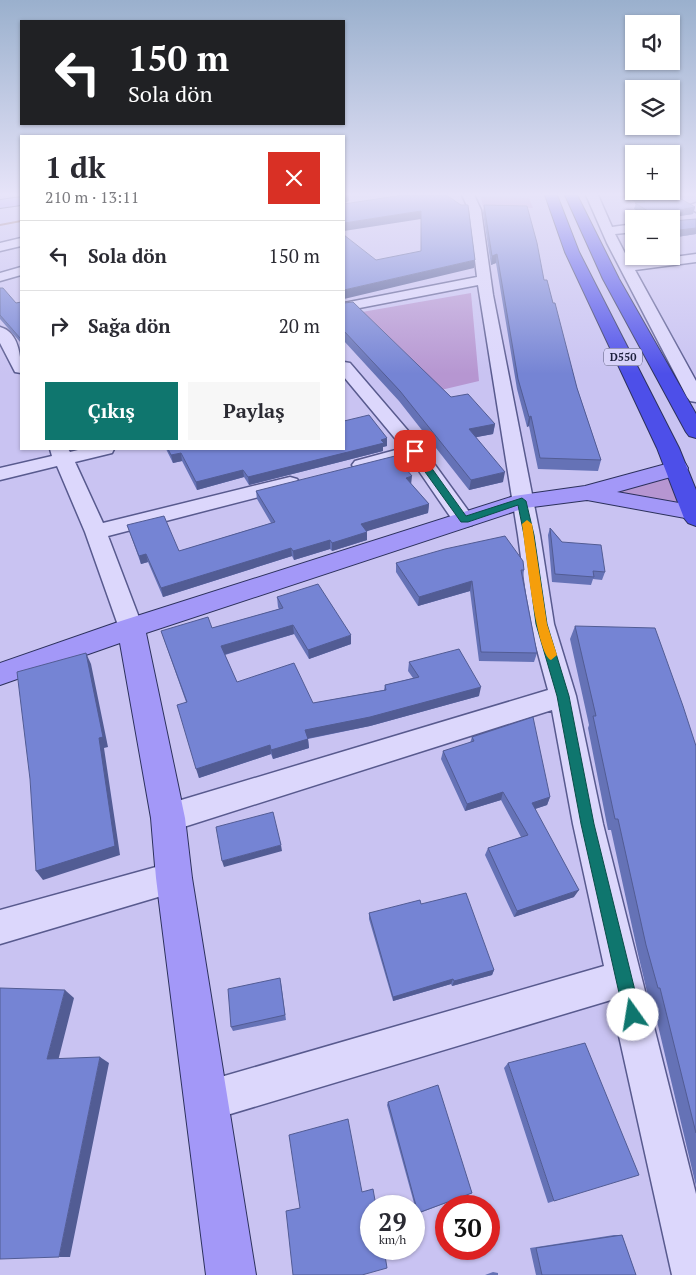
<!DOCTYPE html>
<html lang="tr">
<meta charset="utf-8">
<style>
body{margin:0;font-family:"PT Serif",serif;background:#f7f7f7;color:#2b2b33;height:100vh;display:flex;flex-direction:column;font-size:19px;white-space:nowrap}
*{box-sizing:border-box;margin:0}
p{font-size:16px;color:#7c7c81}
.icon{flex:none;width:28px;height:28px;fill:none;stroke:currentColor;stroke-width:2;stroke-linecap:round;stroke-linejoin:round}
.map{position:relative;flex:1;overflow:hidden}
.side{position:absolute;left:20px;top:135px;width:325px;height:315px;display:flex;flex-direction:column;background:#fff;border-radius:0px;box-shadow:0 1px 4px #0004}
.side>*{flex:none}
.hud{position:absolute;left:20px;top:20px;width:325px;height:105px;border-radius:0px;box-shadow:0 1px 4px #0004;background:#202124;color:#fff;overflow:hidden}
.tools{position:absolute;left:625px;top:15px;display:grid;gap:10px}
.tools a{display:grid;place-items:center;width:55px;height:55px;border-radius:0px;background:#fff;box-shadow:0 1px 4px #0004;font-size:25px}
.speed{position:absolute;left:360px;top:1195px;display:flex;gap:10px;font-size:25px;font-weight:700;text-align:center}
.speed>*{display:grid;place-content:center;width:65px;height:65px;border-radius:50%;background:#fff;box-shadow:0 1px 4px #0004;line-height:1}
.speed small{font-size:12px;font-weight:400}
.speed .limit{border:8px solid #d22;background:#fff;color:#111}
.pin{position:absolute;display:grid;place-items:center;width:42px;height:42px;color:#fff;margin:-21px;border-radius:10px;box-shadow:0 2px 8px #0006}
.me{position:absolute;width:55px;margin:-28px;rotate:347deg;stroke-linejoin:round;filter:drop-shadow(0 0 4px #0008)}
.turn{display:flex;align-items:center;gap:18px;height:105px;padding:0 25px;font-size:22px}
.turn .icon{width:65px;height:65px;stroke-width:2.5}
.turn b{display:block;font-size:35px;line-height:42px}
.round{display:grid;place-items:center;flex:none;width:52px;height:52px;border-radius:0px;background:#f7f7f7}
.summary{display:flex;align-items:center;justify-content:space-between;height:85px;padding:0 25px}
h1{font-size:30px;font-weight:700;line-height:38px}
.primary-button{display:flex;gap:10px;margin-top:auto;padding:10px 25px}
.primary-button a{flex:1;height:58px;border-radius:0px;background:#0f766e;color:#fff;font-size:20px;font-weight:700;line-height:58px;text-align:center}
.primary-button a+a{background:#f7f7f7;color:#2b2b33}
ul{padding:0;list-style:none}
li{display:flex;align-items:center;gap:15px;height:70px;padding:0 25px;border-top:1px solid #e1e1e2}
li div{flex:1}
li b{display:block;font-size:19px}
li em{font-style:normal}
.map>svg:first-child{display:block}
.green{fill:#b696d1}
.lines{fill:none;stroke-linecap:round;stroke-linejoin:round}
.stream{fill:#94726b;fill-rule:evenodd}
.minor-casing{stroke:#585a8e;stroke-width:3}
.major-casing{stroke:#2c315c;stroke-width:2}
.highway-casing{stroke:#2c315c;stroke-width:2}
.minor{fill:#dcd7fc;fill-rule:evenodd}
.major{fill:#a398f8;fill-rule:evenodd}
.highway{fill:#4d4fe9;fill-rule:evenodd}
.wall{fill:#6572b6}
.shaded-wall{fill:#525c94}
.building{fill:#7584d4;stroke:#525c94}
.route{fill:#0f766e;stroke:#0a4d48}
.slow{fill:#f59e0b}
.labels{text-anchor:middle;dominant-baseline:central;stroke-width:5;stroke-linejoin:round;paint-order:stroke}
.shield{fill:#d8d3f9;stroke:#555675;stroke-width:1}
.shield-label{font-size:11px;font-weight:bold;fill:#1d203d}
</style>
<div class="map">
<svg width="696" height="1275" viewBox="0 0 696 1275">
<rect width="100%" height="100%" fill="#c9c3f2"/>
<path class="green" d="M481 197 529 198 533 208 483 207Z
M471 293 479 381 441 390 362 312Z
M677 468 694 513 586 493Z"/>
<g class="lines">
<path class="stream" d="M21 220V222L0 226V224Z"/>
<g class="minor-casing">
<path id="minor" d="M462 195H474L481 210 493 295 540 535 554 624 576 696 603 824 696 1194V1275H672L611 1000 207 1121 193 1115 187 1101 193 1087 207 1081 604 966 573 824 552 710 168 832 157 828 153 818 157 808 168 804 548 690 530 624 518 535 478 285 344 311V303L477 277 469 210Z
M586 195H598L612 227 634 224V232L615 234 630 263 696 254V262L635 270 696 381V402L690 401 687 397 607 243Z
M696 203V212L688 206Z
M21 238V246L0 251V243Z
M21 267V275L0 281V273Z
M0 327C19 332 21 357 21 373L15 372 0 343Z
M344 362 350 363 422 447 475 520 472 525 464 527 456 525 410 458 362 471 355 469 352 465 355 461 403 448 344 377Z
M50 449H68L70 452 82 449H114L112 453 75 462 103 523 290 477 297 479 300 483 297 487 108 536 143 628 140 635 131 637 122 635 119 628 85 532 57 466 0 480V468L52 456Z
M174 862 185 867 190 878 185 889 0 944V910Z"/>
</g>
<g class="major-casing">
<path id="major" d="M21 197V205L0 208V200Z
M677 461 685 463 688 468 685 473 617 492 696 506V520L587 500 525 508 146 633 185 818 192 878 256 1275H206L156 878 151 818 120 643 0 685V663L121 621 514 496 585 486Z"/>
</g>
<g class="highway-casing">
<path id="highway" d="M545 195H557L579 252 679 448 696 490V526L688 523 684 518 657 448 565 252Z
M565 195H577L619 279 696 414V438L689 436 686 432 603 279Z"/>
</g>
<use href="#minor" class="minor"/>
<use href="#major" class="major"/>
<use href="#highway" class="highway"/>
</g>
<path class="wall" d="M625 195H674L695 207 693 214 671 217V219H649L634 209 636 203Z
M484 205 544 280 577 388 601 460 598 471 538 469 529 426 527 427 517 389 496 263 491 265 483 213Z
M671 219 672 221 696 219V234L677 237 671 233Z
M0 288 16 303 21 302V343L0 319Z
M344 303 451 397 495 424 493 434 476 437 503 482 469 490 399 401 344 341Z
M387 446 383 447V451L249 485 244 477 197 490 182 461 173 463 166 449H344Z
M411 484 429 504 428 513 366 531 367 540 332 551 330 549 294 560 292 556 163 597 148 562 141 564 127 525 179 551 271 523 257 499 256 491Z
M550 528 562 542 605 572 602 580 593 579 591 585 552 582 548 535Z
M396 563 524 570 523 577 537 653 534 662 479 661 470 591 418 606 396 572Z
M277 597 351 644 309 659 294 634 225 655 237 682 313 703 384 690 385 685 413 678 408 671 409 662 479 696 370 726 308 739 309 748 273 759 271 754 199 778 186 702 161 631 212 628 279 609 278 607Z
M575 626 696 746V1186L651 996H648L638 954 611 830H608L588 728 589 725 570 639Z
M472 737 550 797 547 805 535 809 574 897 514 917 485 855 488 848 521 837 501 800 465 811 441 759 443 751 470 743Z
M421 904 494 970 492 975 452 986 451 984 393 1001 369 919V913Z
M281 983 286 1020 233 1031 231 1027Z
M508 1063 554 1201 548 1203 504 1068Z
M388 1102 472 1193 417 1214 387 1105Z
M614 1235H622L636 1275H536L530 1248Z
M493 1272 498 1273V1275H485Z"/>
<path class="shaded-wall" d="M344 195H349V201L344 203Z
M695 207 693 214 668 218 669 212Z
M421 211V219L344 231V223Z
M696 228V234L677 237 679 230Z
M497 254 496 263 491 265 492 256Z
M475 260 474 268 344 299V290Z
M531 416 529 426 527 427 529 417Z
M495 424 493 434 467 439 469 429Z
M387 438V446L383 447V451L249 485 248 477Z
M181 453 182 461 173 463 171 455Z
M243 470 244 477 197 490 196 482Z
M505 472 503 482 469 490 471 480Z
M412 476 411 485 406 478Z
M429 504 428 513 361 533V524Z
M367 532V540L332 551V543Z
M330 540V549L294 560 293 551Z
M291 548 292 556 163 597 161 588Z
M146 554 148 562 141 564 139 556Z
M472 581 470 591 418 606 419 597Z
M293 625 294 634 223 655 221 646Z
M351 635V644L309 659 308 650Z
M86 653 91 664 108 747 104 748 120 855 43 880 36 871Z
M481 687 479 696 370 726 305 739V730Z
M308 739 309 748 273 759 271 750Z
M270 745 271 754 199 778 196 769Z
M503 792 501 800 465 811 467 804Z
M550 797 547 805 529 811 532 803Z
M281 845 282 851 224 867 222 861Z
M579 890 574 897 514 917 517 911Z
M494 970 492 975 452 986 454 981Z
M453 979 451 984 393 1001V997Z
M65 990 74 998 57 1065 47 1059Z
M100 1057 109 1063 70 1257H59Z"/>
<path class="building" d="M403 195H446L461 205H468L475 260 344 290V235L376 260 421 251V211L344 223V204Z
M635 195H674L695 207 669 212 671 219H661L635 203 645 202Z
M484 205 527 206 537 243 544 280H547L553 303H555L577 388 601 460 540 458 531 416 529 417 518 379 497 254 492 256Z
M671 219 672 221 696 219V228L679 230 671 225Z
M0 288H3L16 303 21 302V338H20L0 315Z
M353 302 451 397 468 394 495 424 469 429 505 472 471 480 400 391 344 331V303Z
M369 415 387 438 381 440 384 443 248 477 243 470 196 482 181 453 171 455 168 449H344V421Z
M395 456 412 476 406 478 429 504 361 524 367 532 332 543 330 540 293 551 291 548 161 588 146 554 139 556 127 525 164 516 179 551 275 522 256 491Z
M550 528 562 542 601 545 605 572 593 571 594 577 555 574Z
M505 536 523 561 524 570H521L537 653 481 652 472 581 419 597 396 563 445 549Z
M318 584 351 635 308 650 293 625 221 646 237 682 294 663 313 703 386 690 385 685 419 677 409 662 459 649 481 687 370 717 305 730 308 739 271 750 270 745 196 769 177 705 187 702 161 631 208 617 212 628 283 608 277 597Z
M575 626 655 628 683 706 696 746V1133L660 988H658L646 945 618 819H615L593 716H596Z
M86 653 103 737 99 738 115 846 36 871 30 779 17 672Z
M533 717 550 797 532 803 579 890 517 911 488 848 528 835 503 792 467 804 443 751 474 741 472 737Z
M273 812 281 845 222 861 216 827Z
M466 893 494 970 454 981 453 979 393 997 369 913 420 900 421 904Z
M280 978 285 1015 231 1027 228 989Z
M0 988 65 990 47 1059 100 1057 59 1257 0 1259Z
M585 1043 639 1175 554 1201 508 1063Z
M438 1085 472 1193 418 1213 388 1102Z
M348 1119 362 1192 373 1189 376 1206H371V1249H384L387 1268 362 1275H293L286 1211 300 1208 289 1135Z
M622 1235 636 1275H542L536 1248Z"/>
<linearGradient id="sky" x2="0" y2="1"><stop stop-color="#9ab0cd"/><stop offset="0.52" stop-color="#e7e4f9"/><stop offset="1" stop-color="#e7e4f9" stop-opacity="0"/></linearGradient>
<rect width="696" height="374" fill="url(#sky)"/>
<path class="route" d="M412 449H418L466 516 522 498 526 501 534 535 547 624 569 696 594 824 641 1015 639 1021 633 1023 627 1021 624 1015 581 824 557 696 536 624 524 535 518 505 468 522H461L410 451Z"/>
<path class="slow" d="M527 520 532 524 547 624 557 655 551 660C536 655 525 544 522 524Z"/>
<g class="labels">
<rect class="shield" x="604" y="348.5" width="38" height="17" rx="4"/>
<g class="shield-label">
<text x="623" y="357">D550</text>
</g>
</g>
</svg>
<div class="tools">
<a><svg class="icon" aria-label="sound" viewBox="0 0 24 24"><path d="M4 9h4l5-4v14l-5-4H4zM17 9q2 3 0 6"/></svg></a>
<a><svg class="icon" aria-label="layers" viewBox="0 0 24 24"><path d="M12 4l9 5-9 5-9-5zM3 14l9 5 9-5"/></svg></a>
<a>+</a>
<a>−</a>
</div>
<div class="speed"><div>29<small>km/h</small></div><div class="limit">30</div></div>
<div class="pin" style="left:415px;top:451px;background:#d93025"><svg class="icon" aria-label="arrive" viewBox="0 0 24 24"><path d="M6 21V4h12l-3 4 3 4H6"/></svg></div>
<svg class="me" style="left:633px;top:1015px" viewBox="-20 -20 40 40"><circle r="19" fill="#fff"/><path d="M0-13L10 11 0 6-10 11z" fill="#0f766e"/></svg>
<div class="hud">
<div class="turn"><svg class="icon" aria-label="left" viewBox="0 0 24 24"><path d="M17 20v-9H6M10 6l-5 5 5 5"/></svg><div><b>150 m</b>Sola dön</div></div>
</div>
<section class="side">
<div class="summary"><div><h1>1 dk</h1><p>210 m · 13:11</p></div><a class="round" style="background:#d93025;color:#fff"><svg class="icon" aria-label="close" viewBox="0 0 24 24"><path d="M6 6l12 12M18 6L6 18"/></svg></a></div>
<ul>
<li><svg class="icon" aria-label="left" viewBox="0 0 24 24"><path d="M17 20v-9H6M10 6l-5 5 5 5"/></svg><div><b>Sola dön</b></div><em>150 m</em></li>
<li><svg class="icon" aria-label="right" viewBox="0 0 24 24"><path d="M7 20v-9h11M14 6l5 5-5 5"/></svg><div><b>Sağa dön</b></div><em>20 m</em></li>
</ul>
<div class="primary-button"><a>Çıkış</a><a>Paylaş</a></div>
</section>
</div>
